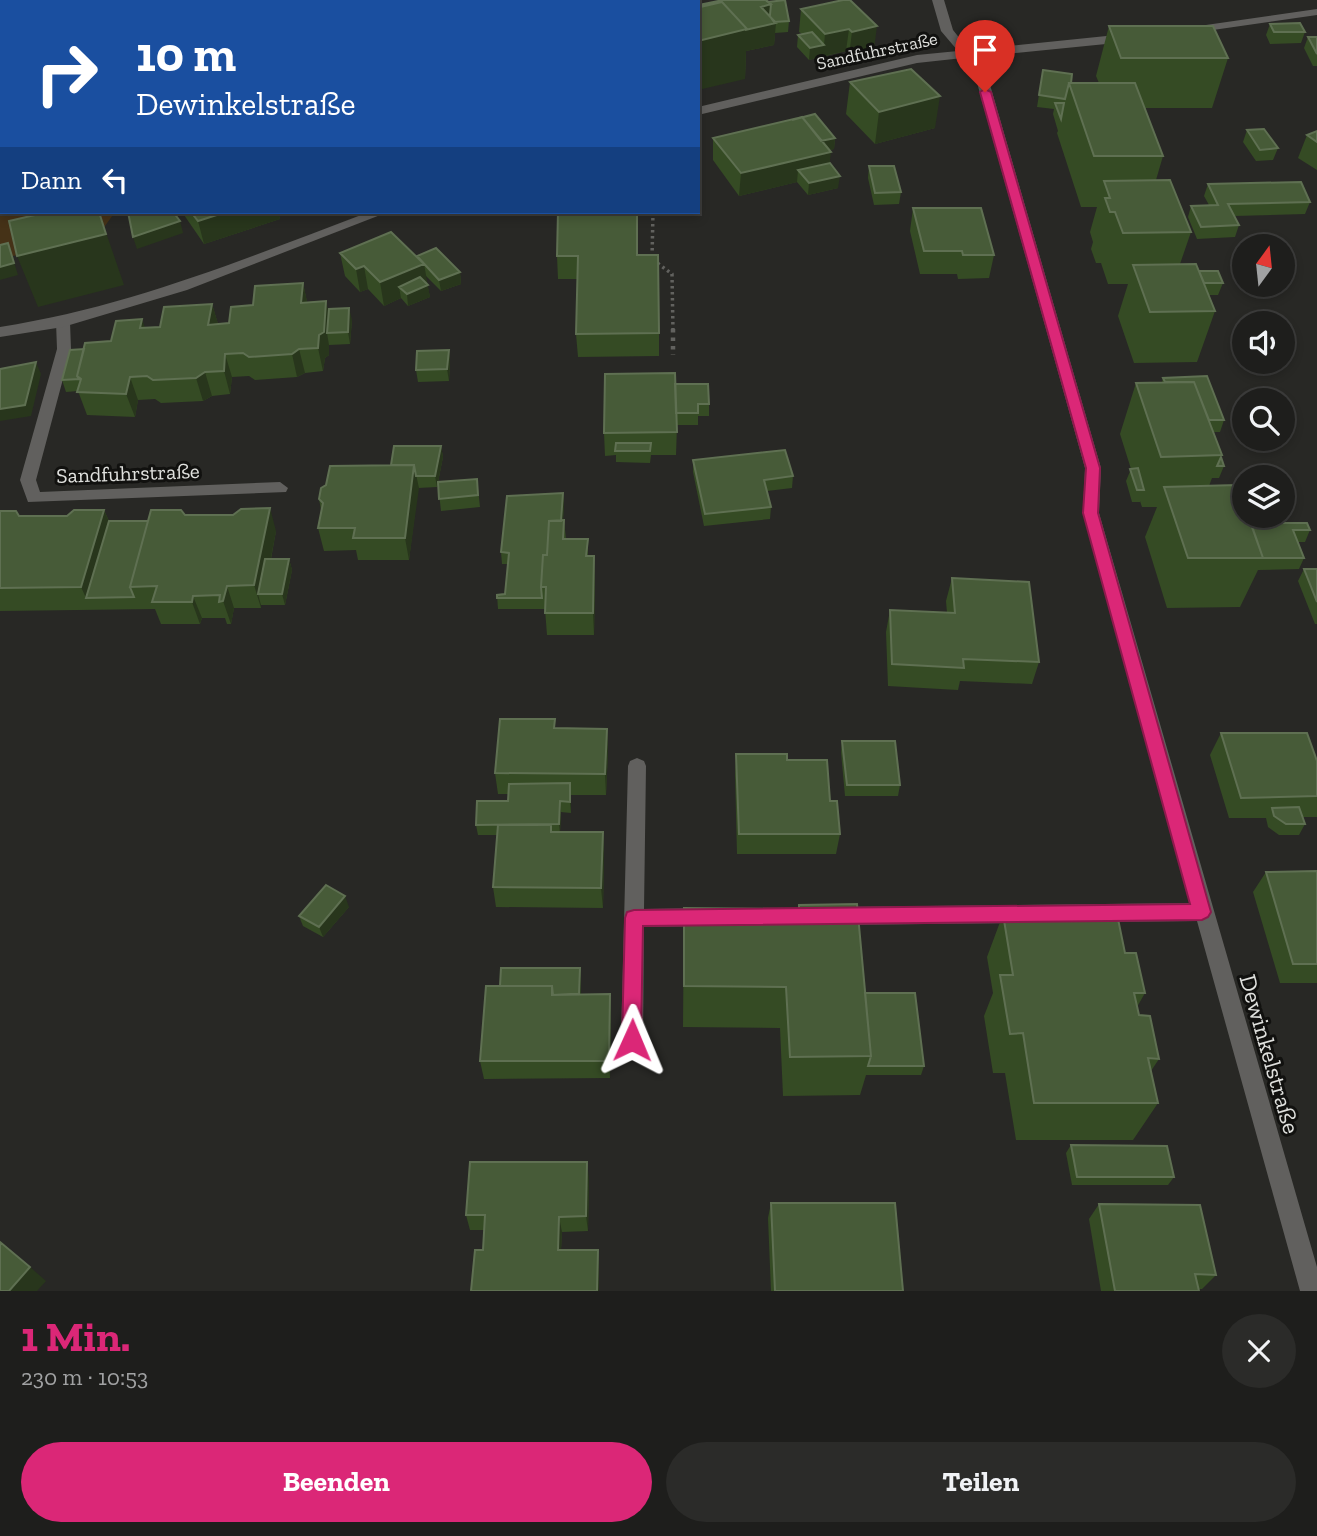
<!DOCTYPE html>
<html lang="de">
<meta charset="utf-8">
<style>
body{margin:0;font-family:"Zilla Slab",serif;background:#2b2b29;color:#f1f3f6;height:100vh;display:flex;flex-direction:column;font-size:26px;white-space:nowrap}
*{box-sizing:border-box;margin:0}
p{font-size:23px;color:#a1a2a3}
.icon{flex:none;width:38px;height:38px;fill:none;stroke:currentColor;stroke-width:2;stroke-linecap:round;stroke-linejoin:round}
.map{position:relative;height:1291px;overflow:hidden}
.drawer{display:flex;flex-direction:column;background:#1e1e1c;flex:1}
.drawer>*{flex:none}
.top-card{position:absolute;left:0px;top:0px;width:700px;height:214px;box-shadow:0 4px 10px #0003,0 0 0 2px #3c3c3b;background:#1a4fa0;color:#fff;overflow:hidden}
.needle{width:46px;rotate:15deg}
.tools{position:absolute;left:1232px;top:234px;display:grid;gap:14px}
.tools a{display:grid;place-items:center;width:63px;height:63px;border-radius:50%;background:#1e1e1c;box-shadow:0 4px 10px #0003,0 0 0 2px #3c3c3b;font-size:35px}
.pin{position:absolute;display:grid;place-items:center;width:60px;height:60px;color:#fff;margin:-72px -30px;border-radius:50% 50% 50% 0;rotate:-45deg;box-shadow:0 0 7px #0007}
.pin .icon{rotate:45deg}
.me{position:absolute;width:77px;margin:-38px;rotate:1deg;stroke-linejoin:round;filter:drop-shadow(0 0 5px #0008)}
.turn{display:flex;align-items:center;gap:24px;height:147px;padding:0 21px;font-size:32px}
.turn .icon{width:91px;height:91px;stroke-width:2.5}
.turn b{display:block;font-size:49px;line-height:60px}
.then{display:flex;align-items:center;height:66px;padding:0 21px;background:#0003;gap:14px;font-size:26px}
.round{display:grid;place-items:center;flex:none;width:74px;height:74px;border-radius:37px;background:#2b2b29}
.overview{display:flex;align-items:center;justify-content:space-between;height:119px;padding:0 21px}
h1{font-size:42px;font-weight:700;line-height:52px;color:#db2777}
.primary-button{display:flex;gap:14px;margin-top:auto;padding:14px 21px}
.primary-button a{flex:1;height:80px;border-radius:42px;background:#db2777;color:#fff;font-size:28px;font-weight:700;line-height:80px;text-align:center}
.primary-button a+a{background:#2b2b29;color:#f1f3f6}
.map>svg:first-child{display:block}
.green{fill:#453217}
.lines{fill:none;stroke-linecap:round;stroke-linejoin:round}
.path-far1{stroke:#62625f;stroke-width:3.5;stroke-dasharray:2.5 3.5;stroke-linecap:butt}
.path{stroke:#62625f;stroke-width:4.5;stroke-dasharray:3.5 5;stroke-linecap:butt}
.service{fill:#61605e;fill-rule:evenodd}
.minor{fill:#61605e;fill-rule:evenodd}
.wall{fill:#354b24}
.shaded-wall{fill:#28361c}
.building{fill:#475b38;stroke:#5f7052;stroke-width:2}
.route{fill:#db2777;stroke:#8e194d;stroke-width:2}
.labels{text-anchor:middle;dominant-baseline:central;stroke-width:6;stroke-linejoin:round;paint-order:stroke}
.far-street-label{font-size:18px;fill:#e0e1de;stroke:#11110f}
.street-label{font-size:21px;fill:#e0e1de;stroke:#11110f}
.near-street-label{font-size:24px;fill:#e0e1de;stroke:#11110f}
</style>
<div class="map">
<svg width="1317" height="1291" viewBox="0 0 1317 1291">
<rect width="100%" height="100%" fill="#282825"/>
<path class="green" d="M0 19 2 212H115L97 237 0 259Z"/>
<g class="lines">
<path class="path-far1" d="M653 212 652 259 672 274 673 331"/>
<path class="path" d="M673 329V355"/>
<path class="service" d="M63 317 70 322 71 349 36 480 40 492 280 482 288 488 286 492 28 502 20 480 57 349 56 322Z"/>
<path class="minor" d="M442 0H455L440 2Z
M459 0H474L476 2H461Z
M932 0H944L953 30 969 50 1126 34 1132 38 1126 42 975 57 986 71 1101 468 1099 513 1317 1267V1291H1300L1197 921 837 925 830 922 827 916 830 910 837 907 1192 903 1083 513 1085 468 974 72 963 58 917 63 698 115V107L917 55 958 51 941 31Z
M1317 9V15L1192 33 1186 30 1192 27Z
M369 212H388L187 290 63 327 0 337V327C130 307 247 258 369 212Z
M637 758 644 761 646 766 644 909 707 908 714 911 717 917 714 923 707 926 644 927 643 1040 640 1047 632 1050 624 1047 621 1040 628 766 630 761Z"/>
</g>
<path class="wall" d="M0 0H150L149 2H2V8H0Z
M248 0H344V2H248Z
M843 0 874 49 849 55 846 51 809 60 797 47 798 35 802 34 799 32 801 9Z
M699 5 789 21 788 32 775 33 774 45 746 51 745 79 699 7Z
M1270 24 1305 32 1301 43 1270 44 1266 35Z
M1109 26 1228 58 1212 108H1144L1163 156 1156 180 1191 232 1180 264 1199 271 1223 283 1218 295H1209L1215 311 1197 362 1134 363 1118 316 1128 284H1108L1101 263H1096L1091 249 1093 242 1090 232 1097 207H1081L1057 133 1058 131 1053 114 1054 109 1037 107 1043 70 1071 83H1099L1096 76Z
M1308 37H1317V66H1313L1304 48Z
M850 82 935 128 875 144 846 114Z
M1247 130 1278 148 1273 160 1256 161 1243 142Z
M1317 131V170L1298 158 1307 135Z
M713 138H835L834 149 829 150 830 163 838 188 808 195 797 182 739 196 713 160Z
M869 166 901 192 899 204 874 205 868 178Z
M1208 184 1310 202 1305 214 1234 216 1239 225 1235 237 1197 239 1188 217 1191 206 1209 205 1204 196Z
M913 208 994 255 989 278 958 279 957 274H920L910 231Z
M182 212H278L280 219 204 244Z
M340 253 417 258 460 272 461 284 441 291 425 275 430 297 408 306 401 298 384 306 368 289 360 292 345 276Z
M637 255 659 333V356L578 357 576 334 577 279H558L557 256Z
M303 283 307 302 326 301 328 313 352 320 350 344 329 345V355L325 358 323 371 305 373 297 377 255 380 249 376 232 377 230 394 212 396 203 401 161 403 155 399 138 400 135 417 87 415 78 391 66 392 62 380 84 349 160 327 212 304 218 324 229 323 253 305Z
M449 350 450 362 449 381 418 382 416 370Z
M1163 378 1224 420 1220 432H1213L1222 455 1221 457 1224 466 1219 478H1212L1209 486 1251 523 1310 530 1305 542H1298L1304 558 1299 569 1258 570 1240 607 1167 608 1145 537 1157 507H1142L1140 501V502H1132L1126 481 1131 469 1120 434 1136 383 1162 382Z
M675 384 709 404V416H698V425H677L676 455H651L650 463 616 462V455L605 456 604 433Z
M441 446 443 457 438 482 477 479 480 507 441 511 438 484 437 487 418 488 409 560H358L356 550 324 551 318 528 321 510 319 499 391 465Z
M693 460 793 476 792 488 767 491 771 507 770 519 704 526 693 472Z
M563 493 564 504 563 521 564 520 566 539H588V556L595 579 594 635H547L545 609H498L497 595 505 594 508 564H502L501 552Z
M104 510 109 521H148L185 515 276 531 271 559H289L292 570 285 605H261V608H234L231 624H227L225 618H202L200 624H161L155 609 0 611V511L19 516H67Z
M1304 569H1317V624H1315L1298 581Z
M952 578 1039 662 1032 684 960 681 958 690 888 686 886 632 890 610 947 613 946 601Z
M556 728 607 729 608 751 606 795H571V813L561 812 560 832H603L604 853 603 908 496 907 493 887 497 835H478L476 825 508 801 509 794H498L495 773Z
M1221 733 1317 761V817H1303L1305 824 1299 835H1279L1268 827 1266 818H1229L1210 755Z
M842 741 900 785 898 796H845L841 752Z
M736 754 787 760 830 801 840 834 836 854H737L735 775Z
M1317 871V983H1280L1253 892 1266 872Z
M349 907 323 937 303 926 299 916Z
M684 908 865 993 924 1066 921 1075H866L860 1095 783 1096 780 1028 683 1027Z
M1003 914 1125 953 1145 993 1137 1007 1139 1015 1159 1059 1151 1071 1158 1103 1133 1140H1016L1005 1073H993L984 1016 993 993 987 957Z
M580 968 581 994H610L611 1012 610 1078 484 1079 480 1061Z
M1071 1145 1174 1177 1168 1185H1072L1066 1153Z
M589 1178 588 1231 562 1232 561 1250H598L599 1265 483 1250 484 1230H470L466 1215Z
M771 1203 903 1291H771L768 1218Z
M1099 1204 1216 1275 1202 1289H1198L1199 1291H1101L1089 1219Z"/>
<path class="shaded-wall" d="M32 0H63L62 2H33Z
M130 0H150L149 2H126Z
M771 4 776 23 774 45 746 51 745 79 698 90V41L761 7Z
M877 26 874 49 849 55 852 32Z
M849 29 846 51 823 56 825 34Z
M824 45 823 56 809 60 810 48Z
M940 96 935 128 875 144 879 112Z
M835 138 834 149 811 155 812 143Z
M831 152 828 175 798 170 797 182 739 196 741 173Z
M840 176 838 188 808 195 809 183Z
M99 212 124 285 38 307 17 256Z
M226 212H278L280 219 204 244 198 221Z
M180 221 183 233 137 249 133 237Z
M8 243 18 275 0 280V267Z
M424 264 430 297 408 306 407 294 399 287 401 298 384 306 380 282Z
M364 266 368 289 360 292 356 269Z
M460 272 461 284 441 291 439 280Z
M303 283 308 306 301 303Z
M326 301 331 324 327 333 329 345V355L325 358 323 371 318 348Z
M212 304 219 327 208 325Z
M349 308 352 320 350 344 348 332Z
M142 319 150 342 140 328Z
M299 349 305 373 297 377 292 354Z
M449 350 450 362 449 381 447 369Z
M225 354 232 377 230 394 224 371Z
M36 362 41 374 31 416 0 421V409Z
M205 372 212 396 203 401 196 378Z
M130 377 138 400 135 417 126 394Z
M441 446 443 457 437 487 435 476Z
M414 465 419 488 409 560 405 538Z
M563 493 564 504 561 544 560 532Z
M270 508 276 531 264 594H258L261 605V608L254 585Z
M104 510 114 533 86 598 81 587Z
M594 556 595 579 594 635 593 613Z
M289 559 292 570 285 605 282 594Z
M227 586 234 608 231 624 223 601Z
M193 596 202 618 200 624 192 602Z
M607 729 608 751 606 795 605 774Z
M570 783 571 794V813L570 802Z
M560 801 561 812 560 834 559 824Z
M603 832 604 853 603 908 601 888Z
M345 896 349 907 323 937 319 927Z
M580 968 581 978 580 1013 579 1004Z
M610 994 611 1012 610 1078 609 1061Z
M587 1162 589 1178 588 1231 586 1216Z
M559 1217 562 1232 560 1265 558 1250Z
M598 1250 599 1265V1291H597Z
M30 1267 46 1281 37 1291H9Z"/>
<path class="building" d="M61 0H130L123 2H60Z
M504 0H536V2H504Z
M723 0H766L771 4 761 7 776 23 745 30 747 29 722 2 700 7 699 5Z
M785 0 789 21 774 22 769 15H770L771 4 768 2Z
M843 0H850L877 26 852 32 849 29 825 34 801 9Z
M722 2 747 29 698 41V7Z
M1300 23 1305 32H1274L1270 24Z
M1109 26H1213L1228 58H1121Z
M812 32 824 45 810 48 798 35Z
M1308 37H1317V54Z
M911 69 940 96 879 112 850 82Z
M1043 70 1072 74 1071 83H1069L1065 99 1039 95Z
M1069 83H1135L1163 156H1094Z
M1055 103H1064L1061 119Z
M815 114 835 138 821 141 802 117 792 120Z
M802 117 831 152 741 173 713 138Z
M1264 129 1278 148 1260 150 1247 130Z
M1317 131V142L1307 135Z
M830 163 840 176 809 183 798 170Z
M869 166H894L901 192 875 193Z
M1170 180 1191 232 1123 233 1115 212H1110L1105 198H1110L1104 181Z
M1301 182 1310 202 1228 204 1239 225 1201 227 1191 206 1218 205 1208 184Z
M913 208H981L994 255H963L962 251H924Z
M48 212H99L106 234 17 256 9 221Z
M128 212H173L180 221 133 237Z
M191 212H226L198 221Z
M558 212H637V255H658L659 333 576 334 578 256H557Z
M391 232 424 264 380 282 364 266 356 269 340 253Z
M8 243 14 263 0 267V245Z
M436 248 460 272 439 280 417 256Z
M1196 264 1215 311 1150 312 1133 265Z
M1199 271H1218L1223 283H1204Z
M420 277 428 285 407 294 399 287Z
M303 283 301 303 326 301 324 332 319 335 318 348 299 349 292 354 249 357 243 353 225 354 224 371 205 372 196 378 153 380 147 376 130 377 126 394 77 392 81 379 77 376 85 343 111 341 116 321 142 319 140 328 160 327 164 307 212 304 208 325 229 323 231 307 253 305 255 286Z
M349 308 348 332 327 333 329 309Z
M84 349 77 376 79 379 62 380 70 350Z
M449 350 447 369 416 370 417 351Z
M36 362 25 405 0 409V369Z
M675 373 677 432 604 433 605 374Z
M1207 376 1224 420H1209L1194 382H1165L1163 378Z
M1194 382 1222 455 1161 457 1136 383Z
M675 384H708L709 404H698V413H676Z
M616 443H651L650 451H615Z
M394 446H441L435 476H416L414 465H391Z
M785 450 793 476 764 480 771 507 705 514 693 460Z
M1221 457 1224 466H1217Z
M414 465 405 538H353L355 528H318L323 503 319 499 321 488 326 485 330 466Z
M1138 468 1144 490H1137L1130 469Z
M477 479 478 495 439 499 438 482Z
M1237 485 1244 506V516H1248L1263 558H1188L1164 487Z
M563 493 561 521H549L547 555H543L541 587 542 598H497V595L505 594 509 553 501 552 507 496Z
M270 508 254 585 227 586 223 601 219 602 220 595 193 596 192 602H152L157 586 130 587 151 510H181L185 515H233L241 509Z
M74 510H104L81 587 0 588V511H16L19 516H67Z
M564 520 563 539H588L586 556H594L593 613H545L546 587H541L543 555H547L549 521Z
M109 521H148L130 587 134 597 86 598Z
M1251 523H1307L1310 530H1293L1304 558H1263Z
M265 559H289L282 594H258Z
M1304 569H1317V602Z
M952 578 1029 582 1039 662 963 659 964 668 892 664 890 610 955 613Z
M500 719H555L554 728 607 729 605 774 495 773Z
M1221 733H1307L1317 761V796L1241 798Z
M842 741H895L900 785H847Z
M736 754H787V760H827L830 801H837L840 834H739Z
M570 783V802L560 801 559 824 476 825 477 801H508L509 784Z
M1299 807 1305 824H1286L1274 816 1272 808Z
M498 825H551V832H603L601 888 493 887Z
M1317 871V964H1293L1266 872Z
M326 885 345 896 319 927 299 916Z
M857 904 871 1056 790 1057 786 987 684 986V908L799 909V905Z
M1003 914H1117L1125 953H1136L1145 993H1134L1139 1015 1150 1016 1159 1059 1148 1058 1158 1103H1034L1023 1033 1010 1034 1000 975H1013Z
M501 968H580L579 994 553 995 552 986H500Z
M486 986H552V995L610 994 609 1061H480Z
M865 993H915L924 1066H868L871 1056Z
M1071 1145 1167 1146 1174 1177H1077Z
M470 1162H587L586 1216 559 1217 558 1250H598L597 1291H471L475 1250H483L485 1215H466Z
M771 1203H895L903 1291H775Z
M1099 1204 1200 1205 1216 1275 1195 1274 1199 1291H1115Z
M0 1242 30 1267 9 1291H0Z"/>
<path class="route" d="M985 89 991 92 1100 468 1098 513 1211 912 1208 917 1202 920 643 926 641 1040 638 1047 632 1050 625 1047 622 1040 625 918 627 912 634 910 1190 904 1083 513 1086 468 980 92Z"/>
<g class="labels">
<g class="far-street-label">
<text transform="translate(877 51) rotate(-12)">Sandfuhrstraße</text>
</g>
<g class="street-label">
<text transform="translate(128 473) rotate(-2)">Sandfuhrstraße</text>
</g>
<g class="near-street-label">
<text transform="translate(1270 1054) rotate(74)">Dewinkelstraße</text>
</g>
</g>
</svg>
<div class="tools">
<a><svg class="needle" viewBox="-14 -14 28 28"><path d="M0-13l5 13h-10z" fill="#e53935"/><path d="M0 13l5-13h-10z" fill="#a1a2a3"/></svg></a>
<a><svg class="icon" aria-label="sound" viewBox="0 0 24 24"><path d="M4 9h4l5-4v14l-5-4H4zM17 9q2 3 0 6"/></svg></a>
<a><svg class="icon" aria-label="search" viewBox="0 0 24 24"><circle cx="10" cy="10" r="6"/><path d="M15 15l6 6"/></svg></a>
<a><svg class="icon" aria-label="layers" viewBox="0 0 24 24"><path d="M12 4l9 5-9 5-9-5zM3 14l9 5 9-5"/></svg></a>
</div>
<div class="pin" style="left:985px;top:92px;background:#d93025"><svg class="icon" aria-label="arrive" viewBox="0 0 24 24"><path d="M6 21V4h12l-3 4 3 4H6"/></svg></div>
<svg class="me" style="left:632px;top:1040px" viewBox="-20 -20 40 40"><path d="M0-17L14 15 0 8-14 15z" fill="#db2777" stroke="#fff" stroke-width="4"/></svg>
<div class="top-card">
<div class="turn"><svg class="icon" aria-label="right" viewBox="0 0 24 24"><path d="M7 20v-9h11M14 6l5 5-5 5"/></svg><div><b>10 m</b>Dewinkelstraße</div></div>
<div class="then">Dann<svg class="icon" aria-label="left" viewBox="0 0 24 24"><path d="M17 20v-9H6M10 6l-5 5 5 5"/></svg></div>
</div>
</div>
<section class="drawer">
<div class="overview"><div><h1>1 Min.</h1><p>230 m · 10:53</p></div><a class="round"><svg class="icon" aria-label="close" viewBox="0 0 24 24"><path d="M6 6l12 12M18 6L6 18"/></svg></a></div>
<div class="primary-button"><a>Beenden</a><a>Teilen</a></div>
</section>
